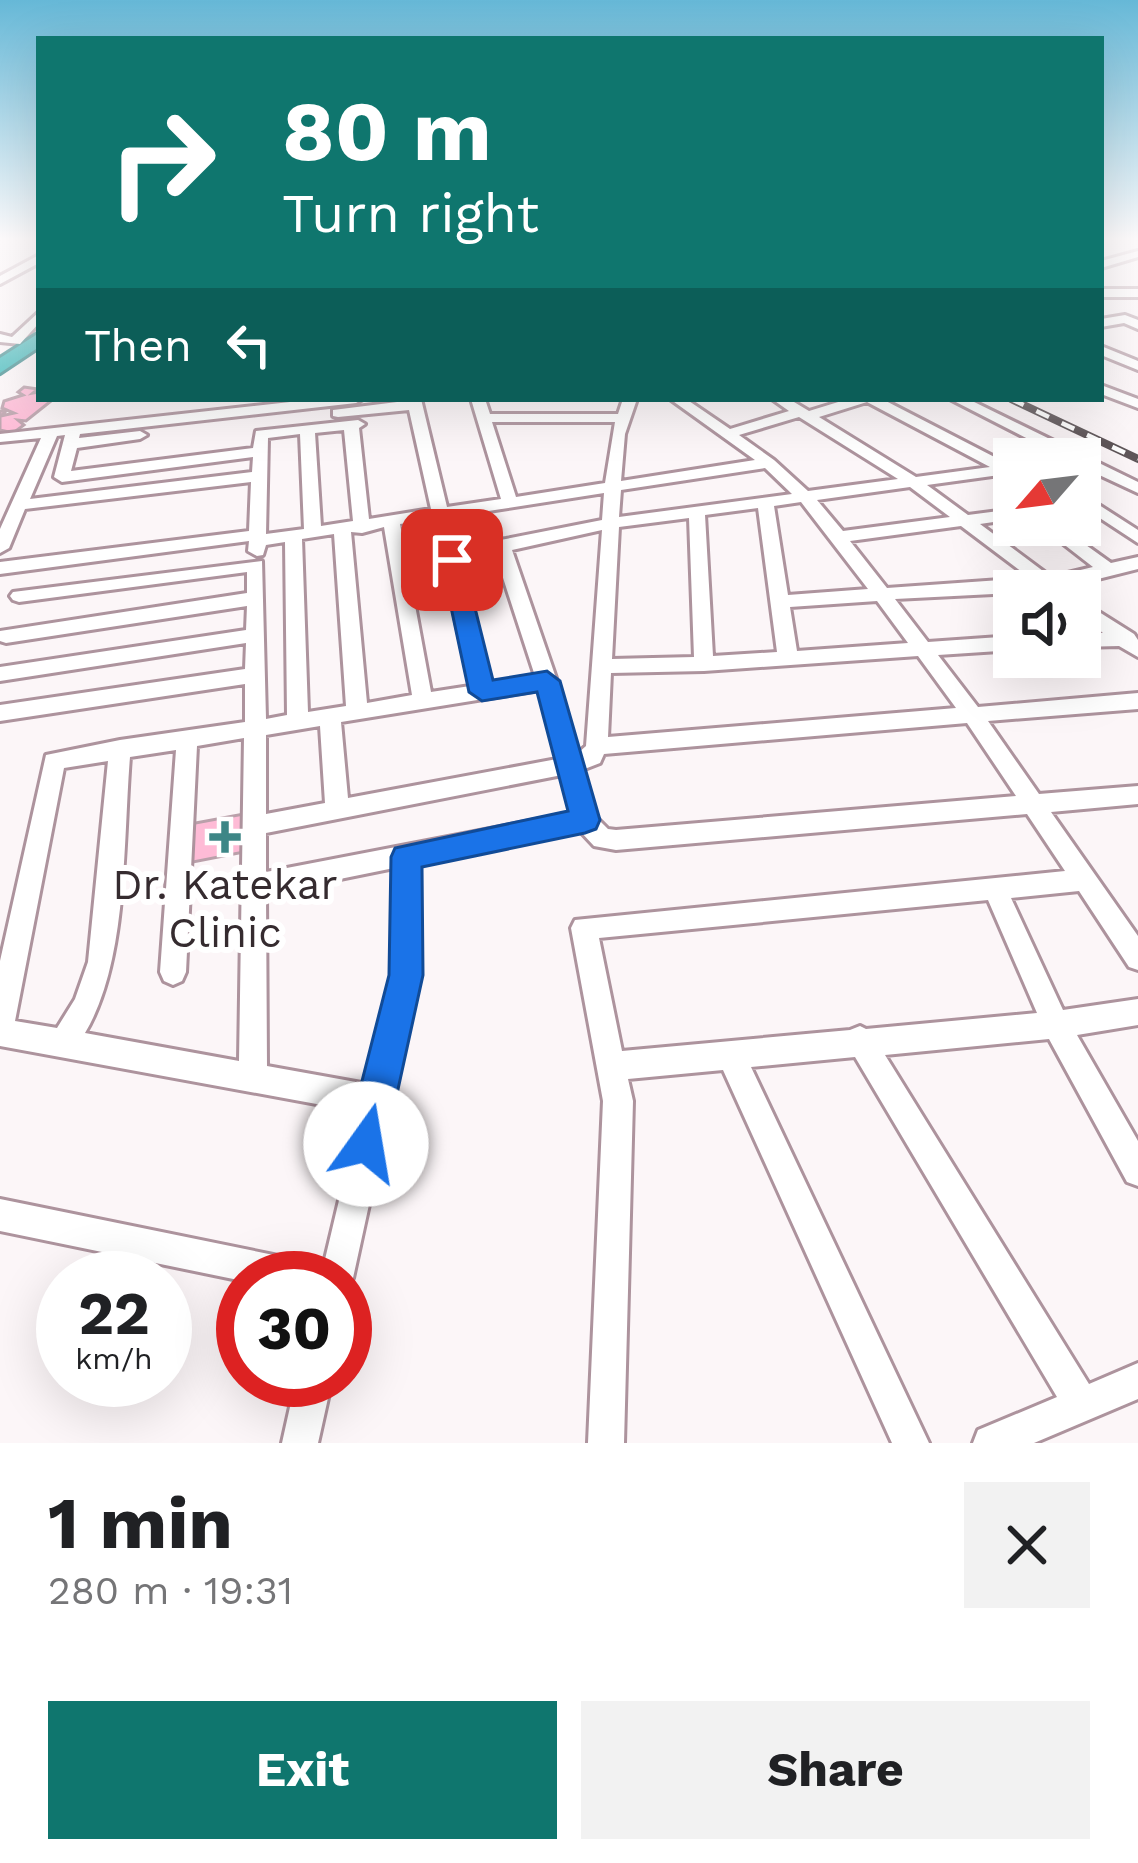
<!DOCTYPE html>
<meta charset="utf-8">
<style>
body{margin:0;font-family:"Work Sans",sans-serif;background:#f2f2f2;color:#202124;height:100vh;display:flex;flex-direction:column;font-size:45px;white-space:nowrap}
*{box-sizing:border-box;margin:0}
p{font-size:39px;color:#757577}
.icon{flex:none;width:66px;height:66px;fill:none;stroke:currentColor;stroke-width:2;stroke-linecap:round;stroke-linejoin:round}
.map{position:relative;height:1443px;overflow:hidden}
.drawer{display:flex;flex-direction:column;background:#fff;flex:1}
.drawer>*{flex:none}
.top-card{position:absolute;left:36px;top:36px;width:1068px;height:366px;border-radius:0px;box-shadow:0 12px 48px #0002;background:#0f766e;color:#fff;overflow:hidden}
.needle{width:78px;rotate:242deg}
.tools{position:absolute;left:993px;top:438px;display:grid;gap:24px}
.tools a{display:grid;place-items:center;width:108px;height:108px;border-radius:0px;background:#fff;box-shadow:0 12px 48px #0002;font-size:60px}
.speed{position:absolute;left:36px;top:1251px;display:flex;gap:24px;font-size:60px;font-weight:700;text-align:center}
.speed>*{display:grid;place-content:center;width:156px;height:156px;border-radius:50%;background:#fff;box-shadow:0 12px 48px #0002;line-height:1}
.speed small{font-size:30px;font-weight:400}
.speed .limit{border:18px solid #d22;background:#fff;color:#111}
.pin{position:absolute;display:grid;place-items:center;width:102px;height:102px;color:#fff;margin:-51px;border-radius:24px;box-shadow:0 6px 18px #0006}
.me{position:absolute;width:132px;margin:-66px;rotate:13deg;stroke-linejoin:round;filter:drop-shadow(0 0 9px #0008)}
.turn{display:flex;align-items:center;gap:42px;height:252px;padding:0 48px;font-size:54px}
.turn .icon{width:156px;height:156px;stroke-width:2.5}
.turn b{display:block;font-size:84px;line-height:102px}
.then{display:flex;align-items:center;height:114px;padding:0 48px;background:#0003;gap:24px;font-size:45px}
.round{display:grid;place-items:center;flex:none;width:126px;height:126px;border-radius:0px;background:#f2f2f2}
.head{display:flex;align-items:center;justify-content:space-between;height:204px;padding:0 48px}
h1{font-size:72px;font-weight:700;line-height:90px}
.button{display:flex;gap:24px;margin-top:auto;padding:24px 48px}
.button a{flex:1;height:138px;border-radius:0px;background:#0f766e;color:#fff;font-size:48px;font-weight:700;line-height:138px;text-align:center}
.button a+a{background:#f2f2f2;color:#202124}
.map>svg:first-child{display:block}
.building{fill:#febbd6;stroke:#baa0aa;stroke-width:3}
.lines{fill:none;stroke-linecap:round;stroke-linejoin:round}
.minor-casing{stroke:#ad939d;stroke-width:6}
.highway-casing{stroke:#318587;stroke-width:6}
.minor{fill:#fff;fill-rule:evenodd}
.highway{fill:#2fb5b6;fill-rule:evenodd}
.rail-casing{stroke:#5f5659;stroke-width:8}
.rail{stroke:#fff;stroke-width:4.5;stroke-dasharray:14;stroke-linecap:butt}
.route{fill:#1a73e8;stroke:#114b97;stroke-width:3}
.poi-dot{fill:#3d8686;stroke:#fff;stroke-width:4.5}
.labels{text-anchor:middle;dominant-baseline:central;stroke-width:12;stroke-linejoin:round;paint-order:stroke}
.poi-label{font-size:42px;fill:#352b2f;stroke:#fff}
</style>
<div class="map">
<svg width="1138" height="1443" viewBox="0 0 1138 1443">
<rect width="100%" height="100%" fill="#fcf6f8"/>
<path class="building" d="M24 387 38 389 33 393 39 392V399H54L46 400 51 401 26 421 18 420 24 425 13 433 0 430V411H6L1 416 14 413 2 408 4 401 23 395 18 392Z
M249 813V851L188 863 190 824Z"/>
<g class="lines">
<g class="minor-casing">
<path id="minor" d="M1138 251V257L1101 268V261Z
M39 255V263L0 284V276Z
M1101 289H1138V297H1101Z
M39 312V323L20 344 0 342V334L12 337Z
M1125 315 1138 320V329L1124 323 1101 327V319Z
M1101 346 1138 361V370L1101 355Z
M1101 385 1138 399V408L1101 394Z
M317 399H363L356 403 80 434 79 438 140 431 147 435 140 439 77 448 71 471 253 448 256 431 358 420 365 424 359 428 369 519 431 509 409 410 338 417 333 416V410L421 399 447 507 501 499 471 399H485L490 414H618L623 399H637L625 434 621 481 755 460 670 399H686L730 429 789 411 772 399H789L809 411 848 399H882L1008 464 1014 463V473L927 485 968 515 1014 509V519L980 524 1051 577 1093 567 1039 525H1058L1111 563 1138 557V569L1050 591 895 599 928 642 1014 636V650L938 655 978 707 1138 693V709L988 721 1039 794 1138 786V804L1051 812 1138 936V970L1129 967 1079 891 1011 898 1063 1010 1138 999V1025L1077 1035 1138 1141V1186L1127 1182 1049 1039 885 1055 1089 1384 1138 1363V1399L1034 1443H973L978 1430 1057 1397 855 1057 751 1067 929 1443H892L723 1070 628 1079 633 1101 624 1443H588L603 1101 571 928 575 920 1065 871 1027 814 616 850 594 846 580 831 418 863 419 975 353 1278 345 1291V1278H243V1281L0 1231V1199L308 1262 320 1266 322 1272 360 1112 0 1046V961L46 755 120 740 245 722V684L0 721V705L245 669 246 643 0 681V667L246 630 247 606 6 643 0 641V631L247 593V572L19 602 13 600 10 596 13 592 262 561 266 719 287 715 285 542 266 545 263 555 257 556 248 551 249 541 0 574V562L249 531 251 482 25 509 9 548 0 553V529L41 438 0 442V434ZM867 402 990 467 916 477 819 417ZM799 417 898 479 808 491 774 460 739 435ZM492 422H615L605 483 516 497ZM344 430 353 521 321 526 315 433ZM300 434 304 529 266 534 268 438ZM65 435 54 477 62 482 253 457 252 472 30 499 57 436ZM765 468 792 494 619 517 621 490ZM910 487 950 517 843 531 817 500ZM604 493 602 520 506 539 500 540 494 550 535 676 490 683 450 517ZM801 502 868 589 788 595 774 506ZM758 508 777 652 713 656 705 515ZM689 518 694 657 612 659 619 527ZM434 519 470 686 431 692 400 524ZM961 526 1030 578 887 588 850 541ZM384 527 412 695 367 703 351 532 362 533ZM602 530 586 746 578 753 557 681 512 550ZM334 534 346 706 308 712 302 539ZM877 601 908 643 797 651 790 607ZM918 656 956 708 608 737 611 673 704 671ZM539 690 557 759 348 798 341 722ZM967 723 1016 796 616 830 608 829 595 816 582 770 600 763 604 754ZM320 726 325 803 266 814V735ZM244 738 239 1061 85 1033C128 961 123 842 130 757L176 750 160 972 164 981 173 985 182 981 186 972 197 746ZM108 761 88 962 75 999 57 1028 15 1021 64 768ZM562 775 572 813 266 872V833ZM394 868 393 975 367 1084 267 1066 266 894ZM988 900 1037 1013 866 1029 860 1026 850 1030 622 1051 599 938Z
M950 399H968L1138 482V493L1080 466V459H1067Z
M1085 496 1138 530V543L1080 505V497Z
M1080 600 1134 634 1138 640V657L1119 646 1080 647V633H1103L1080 615Z
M296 1380H332L318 1443H282Z"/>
</g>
<g class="highway-casing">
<path id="highway" d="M39 333V347L0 373V358Z"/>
</g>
<use href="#minor" class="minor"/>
<use href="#highway" class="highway"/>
<g class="rail-casing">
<path id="rail" d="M1011 399 1138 459"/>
</g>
<use href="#rail" class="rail"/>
</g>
<linearGradient id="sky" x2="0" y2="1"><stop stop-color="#66b8d7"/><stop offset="0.54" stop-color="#fefbfc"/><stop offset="1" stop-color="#fefbfc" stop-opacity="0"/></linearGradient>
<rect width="1138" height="442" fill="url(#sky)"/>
<path class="route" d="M452 553 463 560 493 680 547 671 560 681 600 820 596 829 585 833 422 867 423 975 386 1144 380 1158 366 1164 352 1158 346 1144 389 975 391 857 395 848 568 811 537 692 482 701 469 692 441 560Z"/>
<path class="poi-dot" d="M219 819h12v12h12v12h-12v12h-12v-12h-12v-12h12z"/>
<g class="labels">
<g class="poi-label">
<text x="225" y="884">Dr. Katekar<tspan x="225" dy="48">Clinic</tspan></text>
</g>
</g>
</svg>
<div class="tools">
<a><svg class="needle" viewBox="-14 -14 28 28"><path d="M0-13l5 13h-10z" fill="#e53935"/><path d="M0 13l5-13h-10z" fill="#757577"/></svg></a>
<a><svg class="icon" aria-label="sound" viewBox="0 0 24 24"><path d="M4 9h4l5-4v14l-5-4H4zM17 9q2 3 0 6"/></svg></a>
</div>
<div class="speed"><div>22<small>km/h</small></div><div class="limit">30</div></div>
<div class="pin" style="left:452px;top:560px;background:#d93025"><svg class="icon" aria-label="arrive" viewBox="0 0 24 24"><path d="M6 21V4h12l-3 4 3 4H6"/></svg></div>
<svg class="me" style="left:366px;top:1144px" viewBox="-20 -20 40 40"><circle r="19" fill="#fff"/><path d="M0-13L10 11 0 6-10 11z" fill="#1a73e8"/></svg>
<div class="top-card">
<div class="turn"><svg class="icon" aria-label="right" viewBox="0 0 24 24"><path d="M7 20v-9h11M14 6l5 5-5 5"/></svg><div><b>80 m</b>Turn right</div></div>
<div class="then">Then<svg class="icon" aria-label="left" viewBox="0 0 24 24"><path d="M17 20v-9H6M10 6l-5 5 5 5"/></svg></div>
</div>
</div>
<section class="drawer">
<div class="head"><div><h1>1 min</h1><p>280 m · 19:31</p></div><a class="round"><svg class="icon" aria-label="close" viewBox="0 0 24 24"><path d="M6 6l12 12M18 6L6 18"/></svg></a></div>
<div class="button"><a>Exit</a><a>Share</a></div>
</section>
